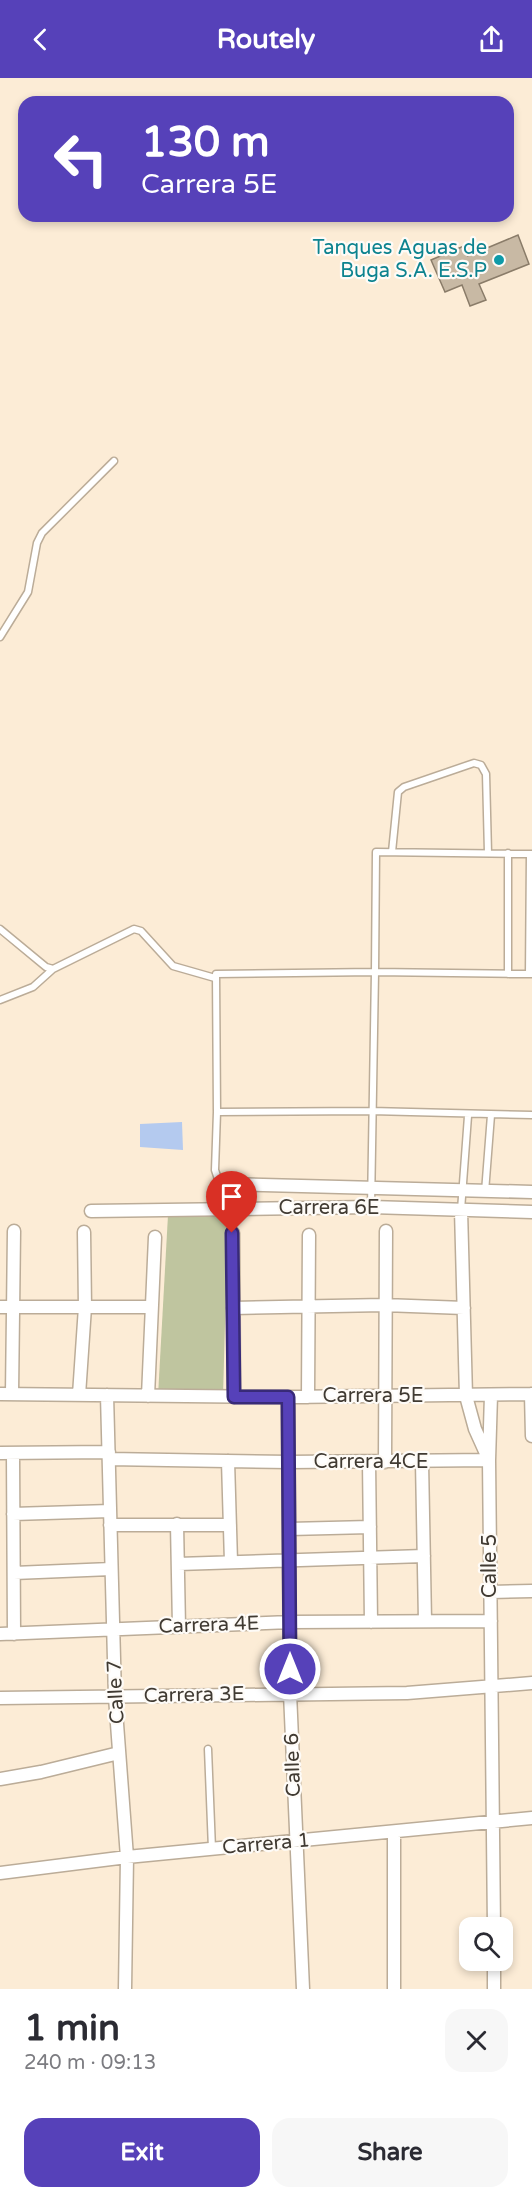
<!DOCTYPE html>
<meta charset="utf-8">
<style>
body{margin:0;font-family:"Varela Round",sans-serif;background:#f7f7f7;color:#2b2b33;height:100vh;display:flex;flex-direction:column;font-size:22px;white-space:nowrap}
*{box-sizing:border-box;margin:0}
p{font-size:20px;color:#7c7c81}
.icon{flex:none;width:33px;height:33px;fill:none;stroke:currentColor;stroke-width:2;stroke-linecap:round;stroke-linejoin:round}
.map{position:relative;height:1911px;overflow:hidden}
.panel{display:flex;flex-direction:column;background:#fff;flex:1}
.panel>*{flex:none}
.banner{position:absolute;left:18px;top:18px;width:496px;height:126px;border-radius:18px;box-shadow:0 3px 9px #0003;background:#5641b9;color:#fff;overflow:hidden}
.controls{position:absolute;left:459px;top:1839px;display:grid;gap:12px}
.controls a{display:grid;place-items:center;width:54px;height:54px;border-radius:12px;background:#fff;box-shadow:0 3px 9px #0003;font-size:30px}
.pin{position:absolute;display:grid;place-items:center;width:51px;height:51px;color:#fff;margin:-62px -26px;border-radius:50% 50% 50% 0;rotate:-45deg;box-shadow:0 0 6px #0007}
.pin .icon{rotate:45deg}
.me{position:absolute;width:66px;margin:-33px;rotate:0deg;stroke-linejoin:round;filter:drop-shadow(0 0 4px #0008)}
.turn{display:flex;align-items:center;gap:21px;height:126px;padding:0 24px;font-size:27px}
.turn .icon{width:78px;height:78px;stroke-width:2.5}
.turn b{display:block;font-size:42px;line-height:51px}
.round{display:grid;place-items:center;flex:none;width:63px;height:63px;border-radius:18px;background:#f7f7f7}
.summary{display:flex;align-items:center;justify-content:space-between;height:102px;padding:0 24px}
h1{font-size:36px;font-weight:700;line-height:45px}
.primary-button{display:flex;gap:12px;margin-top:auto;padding:12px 24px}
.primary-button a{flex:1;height:69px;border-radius:18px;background:#5641b9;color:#fff;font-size:24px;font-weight:700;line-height:69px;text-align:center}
.primary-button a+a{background:#f7f7f7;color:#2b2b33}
header{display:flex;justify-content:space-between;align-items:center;height:78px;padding:0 24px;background:#5641b9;color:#fff;font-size:27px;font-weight:700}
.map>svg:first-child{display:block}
.green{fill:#bfc59f}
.water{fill:#b4caef}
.building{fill:#c8b9a4;stroke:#8a7c69;stroke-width:1.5}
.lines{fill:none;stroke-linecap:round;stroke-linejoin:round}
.lane-casing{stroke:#bbac98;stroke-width:9}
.street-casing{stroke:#bbac98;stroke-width:15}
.lane{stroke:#fff;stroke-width:6}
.street{stroke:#fff;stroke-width:12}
.route-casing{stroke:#382a78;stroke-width:15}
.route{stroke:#5641b9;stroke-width:10}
.culture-dot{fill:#0f9aa8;stroke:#fefbf7;stroke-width:2}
.labels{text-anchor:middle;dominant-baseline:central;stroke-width:4.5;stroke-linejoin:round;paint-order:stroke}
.culture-label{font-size:20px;fill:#0d838f;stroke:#fefbf7;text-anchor:end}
.street-label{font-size:20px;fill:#403a32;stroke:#fefbf7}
</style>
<header><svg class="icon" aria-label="back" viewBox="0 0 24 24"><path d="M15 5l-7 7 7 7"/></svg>Routely<svg class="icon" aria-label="share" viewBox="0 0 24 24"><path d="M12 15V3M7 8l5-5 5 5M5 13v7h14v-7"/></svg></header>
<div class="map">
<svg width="532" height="1911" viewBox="0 0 532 1911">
<rect width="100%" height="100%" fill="#fcecd6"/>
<path class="green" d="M228 1136 223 1319 158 1318 168 1137Z"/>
<path class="water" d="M182 1044 183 1072 140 1069V1046Z"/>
<path class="building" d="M518 157 529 186 479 206 486 222 470 228 462 207 445 214 431 182 464 168 468 178Z"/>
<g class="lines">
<g class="lane-casing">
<path id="lane" d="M0 559 28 514 37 465 42 455 114 383
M392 774 398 714 404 709 474 685 481 687 486 696 488 775
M508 775V896
M532 776 376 774 375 894 532 896
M0 851 46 889 53 891 134 851 141 853 173 888 215 900
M529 896 530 776
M0 922 33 909 53 891
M217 1034 216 896 375 894 371 1129
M226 1106 218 1101 215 1092 217 1034 371 1033 532 1037
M485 1114 491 1037
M461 1132 468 1038
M208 1671 212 1771"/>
</g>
<g class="street-casing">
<path id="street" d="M226 1106 532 1114
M461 1132 466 1318 475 1351 489 1382 494 1850
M91 1133 371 1129 532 1134
M233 1155 234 1319
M0 1229H151
M233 1230 384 1227 464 1230
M0 1316 288 1319 532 1316
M12 1316 14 1153
M531 1316 532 1358
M79 1317 85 1229 84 1154
M107 1317 115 1619 127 1779 125 1911
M148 1318 155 1159
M288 1319 290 1615 303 1911
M308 1319 309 1157
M0 1375 109 1374
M13 1376 14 1556
M109 1381 289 1384 489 1382 491 1317
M228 1383 231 1484
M369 1384 371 1544
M385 1384 386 1153
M422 1384 425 1543
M13 1436 110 1433
M177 1446 179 1549
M110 1447H230
M289 1451 370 1449
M178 1486 424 1478
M14 1495 111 1491
M491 1514 532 1513
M0 1556 290 1544 491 1543
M0 1620 407 1615 532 1605
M0 1701 41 1694 119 1675
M394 1754V1911
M0 1795 127 1779 532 1740
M494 1882V1911"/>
</g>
<use href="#lane" class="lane"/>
<use href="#street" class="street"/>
</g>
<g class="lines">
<g class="route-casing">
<path id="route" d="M232 1155 234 1319H288L290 1591"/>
</g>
<use href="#route" class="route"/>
</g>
<circle class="culture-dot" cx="499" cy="182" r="6"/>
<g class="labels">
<g class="culture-label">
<text x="487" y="170">Tanques Aguas de<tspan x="487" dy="23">Buga S.A. E.S.P</tspan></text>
</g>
<g class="street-label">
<text x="329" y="1130">Carrera 6E</text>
<text x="373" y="1318">Carrera 5E</text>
<text x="371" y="1384">Carrera 4CE</text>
<text transform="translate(490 1488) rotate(-90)">Calle 5</text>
<text transform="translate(209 1547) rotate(-2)">Carrera 4E</text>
<text transform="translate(116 1614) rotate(-93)">Calle 7</text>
<text transform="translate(194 1617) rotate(-1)">Carrera 3E</text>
<text transform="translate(293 1687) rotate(-92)">Calle 6</text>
<text transform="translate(266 1766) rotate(-5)">Carrera 1</text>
</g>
</g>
</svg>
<div class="controls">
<a><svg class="icon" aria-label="search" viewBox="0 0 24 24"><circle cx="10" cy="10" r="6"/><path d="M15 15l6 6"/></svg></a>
</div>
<div class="pin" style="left:232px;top:1155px;background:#d93025"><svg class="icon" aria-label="arrive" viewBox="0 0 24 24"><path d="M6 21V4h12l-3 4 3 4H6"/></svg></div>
<svg class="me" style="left:290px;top:1591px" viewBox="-20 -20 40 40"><circle r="17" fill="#5641b9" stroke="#fff" stroke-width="3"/><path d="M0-11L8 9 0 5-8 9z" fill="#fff"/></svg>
<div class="banner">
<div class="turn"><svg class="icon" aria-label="left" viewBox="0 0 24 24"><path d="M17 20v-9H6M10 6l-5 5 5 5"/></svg><div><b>130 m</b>Carrera 5E</div></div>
</div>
</div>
<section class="panel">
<div class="summary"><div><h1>1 min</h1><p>240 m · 09:13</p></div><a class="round"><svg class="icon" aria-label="close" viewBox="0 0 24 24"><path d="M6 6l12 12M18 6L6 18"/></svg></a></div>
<div class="primary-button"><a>Exit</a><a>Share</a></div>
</section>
